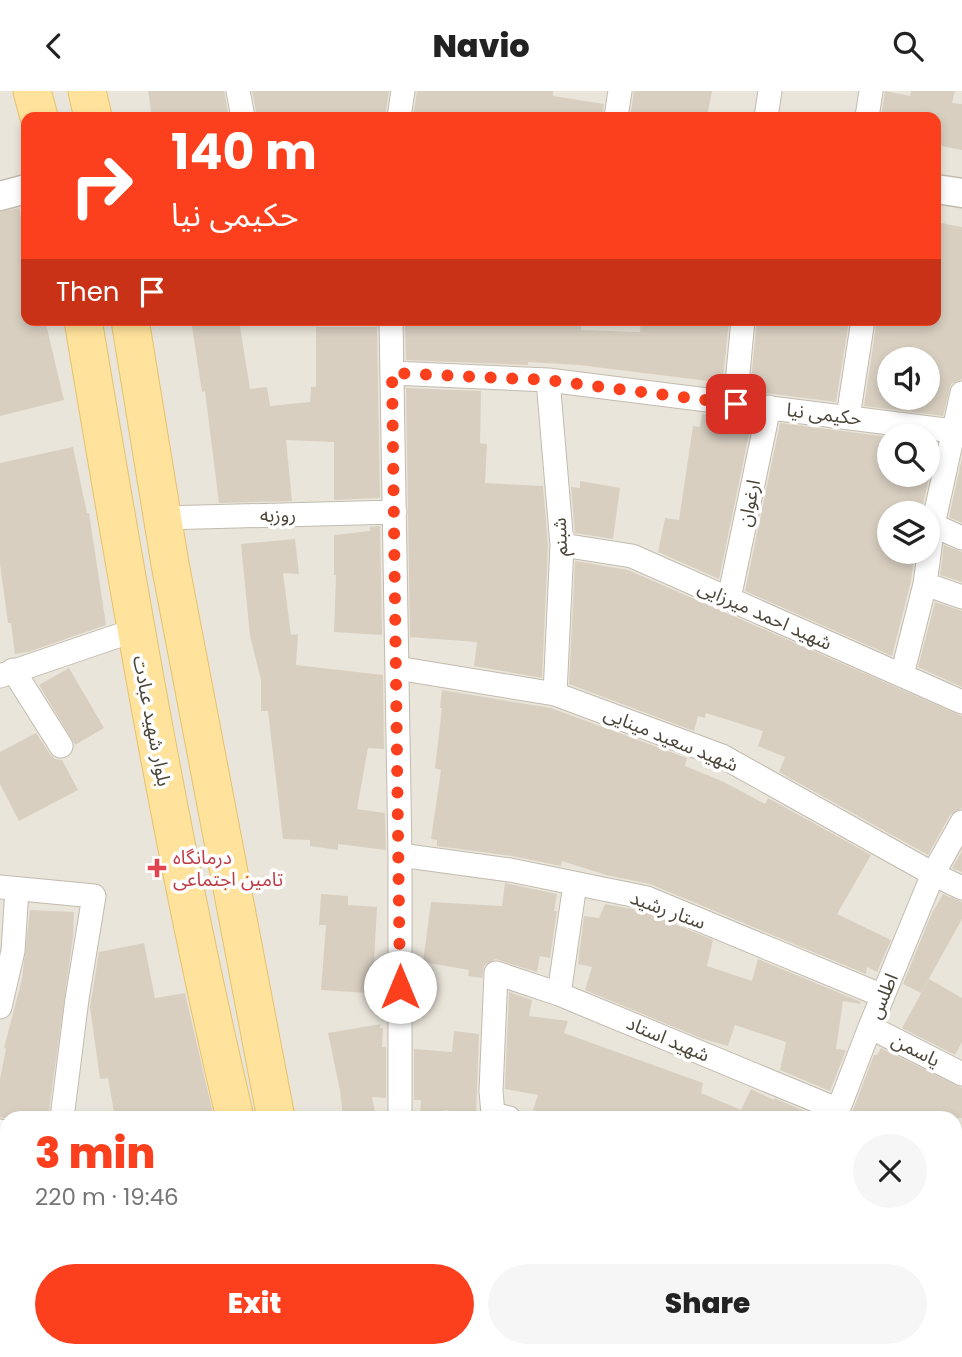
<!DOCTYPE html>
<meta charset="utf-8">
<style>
body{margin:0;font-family:Poppins,"Noto Sans Arabic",sans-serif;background:#f6f6f6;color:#222;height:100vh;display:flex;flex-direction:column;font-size:26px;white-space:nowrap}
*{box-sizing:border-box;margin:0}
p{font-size:23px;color:#767676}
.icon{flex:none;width:38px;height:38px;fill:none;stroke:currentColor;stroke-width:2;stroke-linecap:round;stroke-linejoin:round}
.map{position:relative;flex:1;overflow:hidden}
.side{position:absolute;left:0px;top:1020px;width:962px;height:247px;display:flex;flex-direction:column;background:#fff;border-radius:21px 21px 0 0;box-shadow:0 4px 10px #0003}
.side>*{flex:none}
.hud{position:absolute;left:21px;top:21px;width:920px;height:214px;border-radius:14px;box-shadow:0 4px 10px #0003;background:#fc3f1d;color:#fff;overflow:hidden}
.fabs{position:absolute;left:877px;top:256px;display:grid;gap:14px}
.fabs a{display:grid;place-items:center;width:63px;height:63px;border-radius:50%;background:#fff;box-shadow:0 4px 10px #0003;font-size:35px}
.pin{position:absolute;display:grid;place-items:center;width:60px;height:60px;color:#fff;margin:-30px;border-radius:14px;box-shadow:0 4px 10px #0006}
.me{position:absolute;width:77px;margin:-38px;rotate:0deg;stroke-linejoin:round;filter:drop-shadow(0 0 5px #0008)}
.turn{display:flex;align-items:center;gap:24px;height:147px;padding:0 35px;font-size:32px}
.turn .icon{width:91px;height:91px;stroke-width:2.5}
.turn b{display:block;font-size:49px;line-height:60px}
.then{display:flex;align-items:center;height:66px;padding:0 35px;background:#0003;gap:14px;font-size:26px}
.round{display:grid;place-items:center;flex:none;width:74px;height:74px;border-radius:37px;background:#f6f6f6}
.overview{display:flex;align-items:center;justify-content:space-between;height:119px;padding:0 35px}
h1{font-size:42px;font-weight:800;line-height:52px;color:#fc3f1d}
.button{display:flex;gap:14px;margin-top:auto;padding:14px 35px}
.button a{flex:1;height:80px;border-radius:42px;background:#fc3f1d;color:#fff;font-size:28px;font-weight:800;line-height:80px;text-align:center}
.button a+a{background:#f6f6f6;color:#222}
header{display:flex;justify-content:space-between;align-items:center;height:91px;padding:0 35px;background:#fff;font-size:32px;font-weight:800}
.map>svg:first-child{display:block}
.residential{fill:#eae5da;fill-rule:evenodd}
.building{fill:#d8cfc1;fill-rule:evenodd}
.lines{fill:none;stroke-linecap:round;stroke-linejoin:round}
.minor-casing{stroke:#c2bbae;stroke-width:25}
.tertiary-casing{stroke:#c2bbae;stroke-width:31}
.primary-casing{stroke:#e6c16a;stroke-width:39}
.minor{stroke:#fff;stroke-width:23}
.tertiary{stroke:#fff;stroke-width:28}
.primary{stroke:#ffe39c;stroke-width:37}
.route{stroke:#fc3f1d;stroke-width:12;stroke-dasharray:0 21.6}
.health-dot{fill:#e0444e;stroke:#fff;stroke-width:2.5}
.labels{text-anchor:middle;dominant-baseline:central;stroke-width:7;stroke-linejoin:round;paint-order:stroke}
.street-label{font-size:19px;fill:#4b4439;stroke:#fff}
.health-label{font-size:19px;fill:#be3a42;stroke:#fff;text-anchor:start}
</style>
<header><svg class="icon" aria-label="back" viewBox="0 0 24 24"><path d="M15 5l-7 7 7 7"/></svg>Navio<svg class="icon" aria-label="search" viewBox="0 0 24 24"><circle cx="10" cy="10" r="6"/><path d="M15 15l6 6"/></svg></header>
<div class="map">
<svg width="962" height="1266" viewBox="0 0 962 1266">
<rect width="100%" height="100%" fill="#f6f3ec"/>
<path class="residential" d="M0 0H962V1266H0ZM26 26H936V229H26ZM889 268H928V306H889ZM889 345H928V383H889ZM889 422H928V460H889ZM7 1027H956V1260H7Z"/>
<path class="building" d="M148 0H224L229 26H152Z
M252 0H389L385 26H257Z
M417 0H553V5L604 13 602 26H413Z
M634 0H712L707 26H630Z
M885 0 910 5 911 0H955L952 12 962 13V59L936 54V26H881Z
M19 117 26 148V229H45L64 309 0 325V121Z
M936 131 962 136V288L951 293 943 325 864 315 877 229H936ZM889 268H928V306H889Z
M191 229H239L250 298 267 296 270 315 310 311 311 296H316V236H377L380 407 334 409V351L286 349 292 410 219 412 205 300 202 301Z
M413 229H581V239L640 241 641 229H729L722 297 708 295V290L579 274 528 271V274L406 269 405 235H413Z
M757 229H849L836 311 750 300Z
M406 297 481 300 480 352 487 353 485 392 543 395 548 454 542 587 474 575 477 551 410 546Z
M702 323 752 329 719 488 658 461 665 427 679 429 693 335 700 336Z
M780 332 889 346V383H928V351L937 352 921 422H889V460H915L911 490 892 565 745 500Z
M73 356 87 422H89L106 534 28 561 15 563 11 532H8L0 473V372Z
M962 367V432L949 426Z
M580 390 620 397 613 448 575 442 571 396 580 397Z
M380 435 382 544 334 541 336 484H334V444L370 440V436Z
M295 448 299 483 283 482 291 544 298 543 296 574 383 584 384 658 368 657 357 718 385 722 386 759 338 753V759L310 755V749L283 748 268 620H261V589L250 545 241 453Z
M944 454 962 461V491L940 484Z
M575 470 628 479 962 625V717L950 724 928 764 779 681 785 666 758 655 763 640 706 622 705 627 698 625 694 640 569 593Z
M935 511 962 520V596L918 576Z
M69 577 104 637 75 654 39 594Z
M442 599 551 617 687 667 685 675 724 691 765 713 768 707 871 764 837 823 891 849 877 881 867 876 866 883 650 793 606 784 562 770 561 775 512 765 437 755V749L431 748 441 679 435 677 442 617H440Z
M36 642 50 663 55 668 62 669 78 699 19 730 0 693V661Z
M962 760V781L952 777Z
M505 792 557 803 554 820H557L550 867 540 865 537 881 495 868 484 875 482 887 468 885 469 879 423 871 431 811 502 815Z
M321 803 348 805V814L377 816 374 870 385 871 383 903 321 899 326 834H319Z
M943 803 962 811V828L921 902 903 893 931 824Z
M605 813 643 820 713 849 707 875 752 890 758 868 861 911 860 913 843 910 836 958 846 959 830 1000 780 979 786 951 735 934 728 955 703 948 585 899 592 876 578 873 584 825 599 827Z
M30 819 74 821 73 846 48 1027H5L0 1026V988L6 958 4 957 22 888Z
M144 852 155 907 185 902 214 1027H115L108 987 100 988 90 916 99 861Z
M929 888 962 907V951L955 964 902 937Z
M509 901 532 909 529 925 568 930 564 942 703 992 701 1002 741 1019 751 998 774 1009V1007L821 1027H579L560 1022 559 1026 533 1019 538 1004 505 998Z
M381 933 380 937H383L382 956H386V1007L372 1006 376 1027H343L340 999 328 942Z
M454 940 479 943 476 1024 444 1019 443 1027 420 1026 421 1009H414V958L452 961Z
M881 957 962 997V1027H850L874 964H877Z"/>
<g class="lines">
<g class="minor-casing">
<path id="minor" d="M238 0 243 26
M399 26 403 0
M616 26 620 0
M766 26 770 0
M867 26 871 0
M391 229 400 764V1027
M392 282 548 289 953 340 962 343
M548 289 562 454 555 603
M735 313 743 229
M848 326 863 229
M162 427 395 421
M933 434 962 447
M562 454 632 465 962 611
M925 493 962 506
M729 508 769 316
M397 577 555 603 722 665 933 783 962 797
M13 579 61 655
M902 584 925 493 933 434 962 302
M0 585 135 539
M400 764 510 779 647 807 883 905
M0 796 94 805 77 908 62 1027
M559 903 575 793
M0 916 13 860 17 798
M870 936 962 983
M509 1027 493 1023 491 1000 496 882 559 903 839 1019
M835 1027 870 936 933 783 962 731
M0 1040 2 1046 0 1056
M956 1112 962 1116
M0 1127 7 1130
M0 1205 7 1191
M0 1251 7 1254
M23 1260 40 1266
M562 1266 563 1260
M659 1266 660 1260"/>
</g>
<g class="tertiary-casing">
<path id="tertiary" d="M936 98 962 102
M0 105 26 98
M956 1167 962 1158
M956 1231 962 1223
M878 1266 883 1260
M928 1266 933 1260"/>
</g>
<g class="primary-casing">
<path id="primary" d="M32 0 39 26
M87 0 93 26
M83 229C128 496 173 764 235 1027
M130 229 170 473 276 1027
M278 1260 279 1266
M322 1260 323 1266"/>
</g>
<use href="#minor" class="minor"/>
<use href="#tertiary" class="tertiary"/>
<use href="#primary" class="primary"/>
</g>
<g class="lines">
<path class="route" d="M400 896 392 282 548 289 736 313"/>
</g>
<path class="health-dot" d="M153.5 766.5h7v7h7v7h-7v7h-7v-7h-7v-7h7z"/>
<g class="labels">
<g class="street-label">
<text transform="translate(824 323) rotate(7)">حکیمی نیا</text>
<text transform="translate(749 412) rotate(-78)">ارغوان</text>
<text transform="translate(278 424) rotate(-1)">روزبه</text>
<text transform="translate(560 446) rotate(-92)">شبنم</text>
<text transform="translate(765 524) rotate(24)">شهید احمد میرزایی</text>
<text transform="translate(152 630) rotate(79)">بلوار شهید عبادت</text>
<text transform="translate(671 648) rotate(22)">شهید سعید مینایی</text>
<text transform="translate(668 819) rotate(20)">ستار رشید</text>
<text transform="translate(883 905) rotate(-67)">اطلس</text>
<text transform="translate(668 948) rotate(23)">شهید استاد</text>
<text transform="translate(916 959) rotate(27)">یاسمن</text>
</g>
<g class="health-label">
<text x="173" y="766">درمانگاه<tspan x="173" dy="22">تامین اجتماعی</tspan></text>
</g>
</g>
</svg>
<div class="fabs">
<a><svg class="icon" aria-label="sound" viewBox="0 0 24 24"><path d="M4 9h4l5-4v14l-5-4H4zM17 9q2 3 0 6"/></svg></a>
<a><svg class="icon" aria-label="search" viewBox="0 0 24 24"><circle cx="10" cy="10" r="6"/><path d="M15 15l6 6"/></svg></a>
<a><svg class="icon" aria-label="layers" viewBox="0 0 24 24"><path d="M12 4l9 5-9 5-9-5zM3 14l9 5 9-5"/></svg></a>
</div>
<div class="pin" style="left:736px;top:313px;background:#d93025"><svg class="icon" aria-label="arrive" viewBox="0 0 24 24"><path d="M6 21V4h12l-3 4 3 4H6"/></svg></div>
<svg class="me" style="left:400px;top:896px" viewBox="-20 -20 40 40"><circle r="19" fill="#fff"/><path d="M0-13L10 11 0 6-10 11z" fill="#fc3f1d"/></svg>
<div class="hud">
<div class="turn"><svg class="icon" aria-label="right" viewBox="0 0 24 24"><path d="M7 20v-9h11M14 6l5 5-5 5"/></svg><div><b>140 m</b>حکیمی نیا</div></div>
<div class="then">Then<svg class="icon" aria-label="arrive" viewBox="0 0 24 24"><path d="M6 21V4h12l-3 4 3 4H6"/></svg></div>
</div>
<section class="side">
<div class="overview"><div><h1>3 min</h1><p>220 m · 19:46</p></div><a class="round"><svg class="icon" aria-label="close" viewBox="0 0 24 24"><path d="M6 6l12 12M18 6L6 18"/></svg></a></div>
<div class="button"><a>Exit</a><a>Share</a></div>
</section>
</div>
